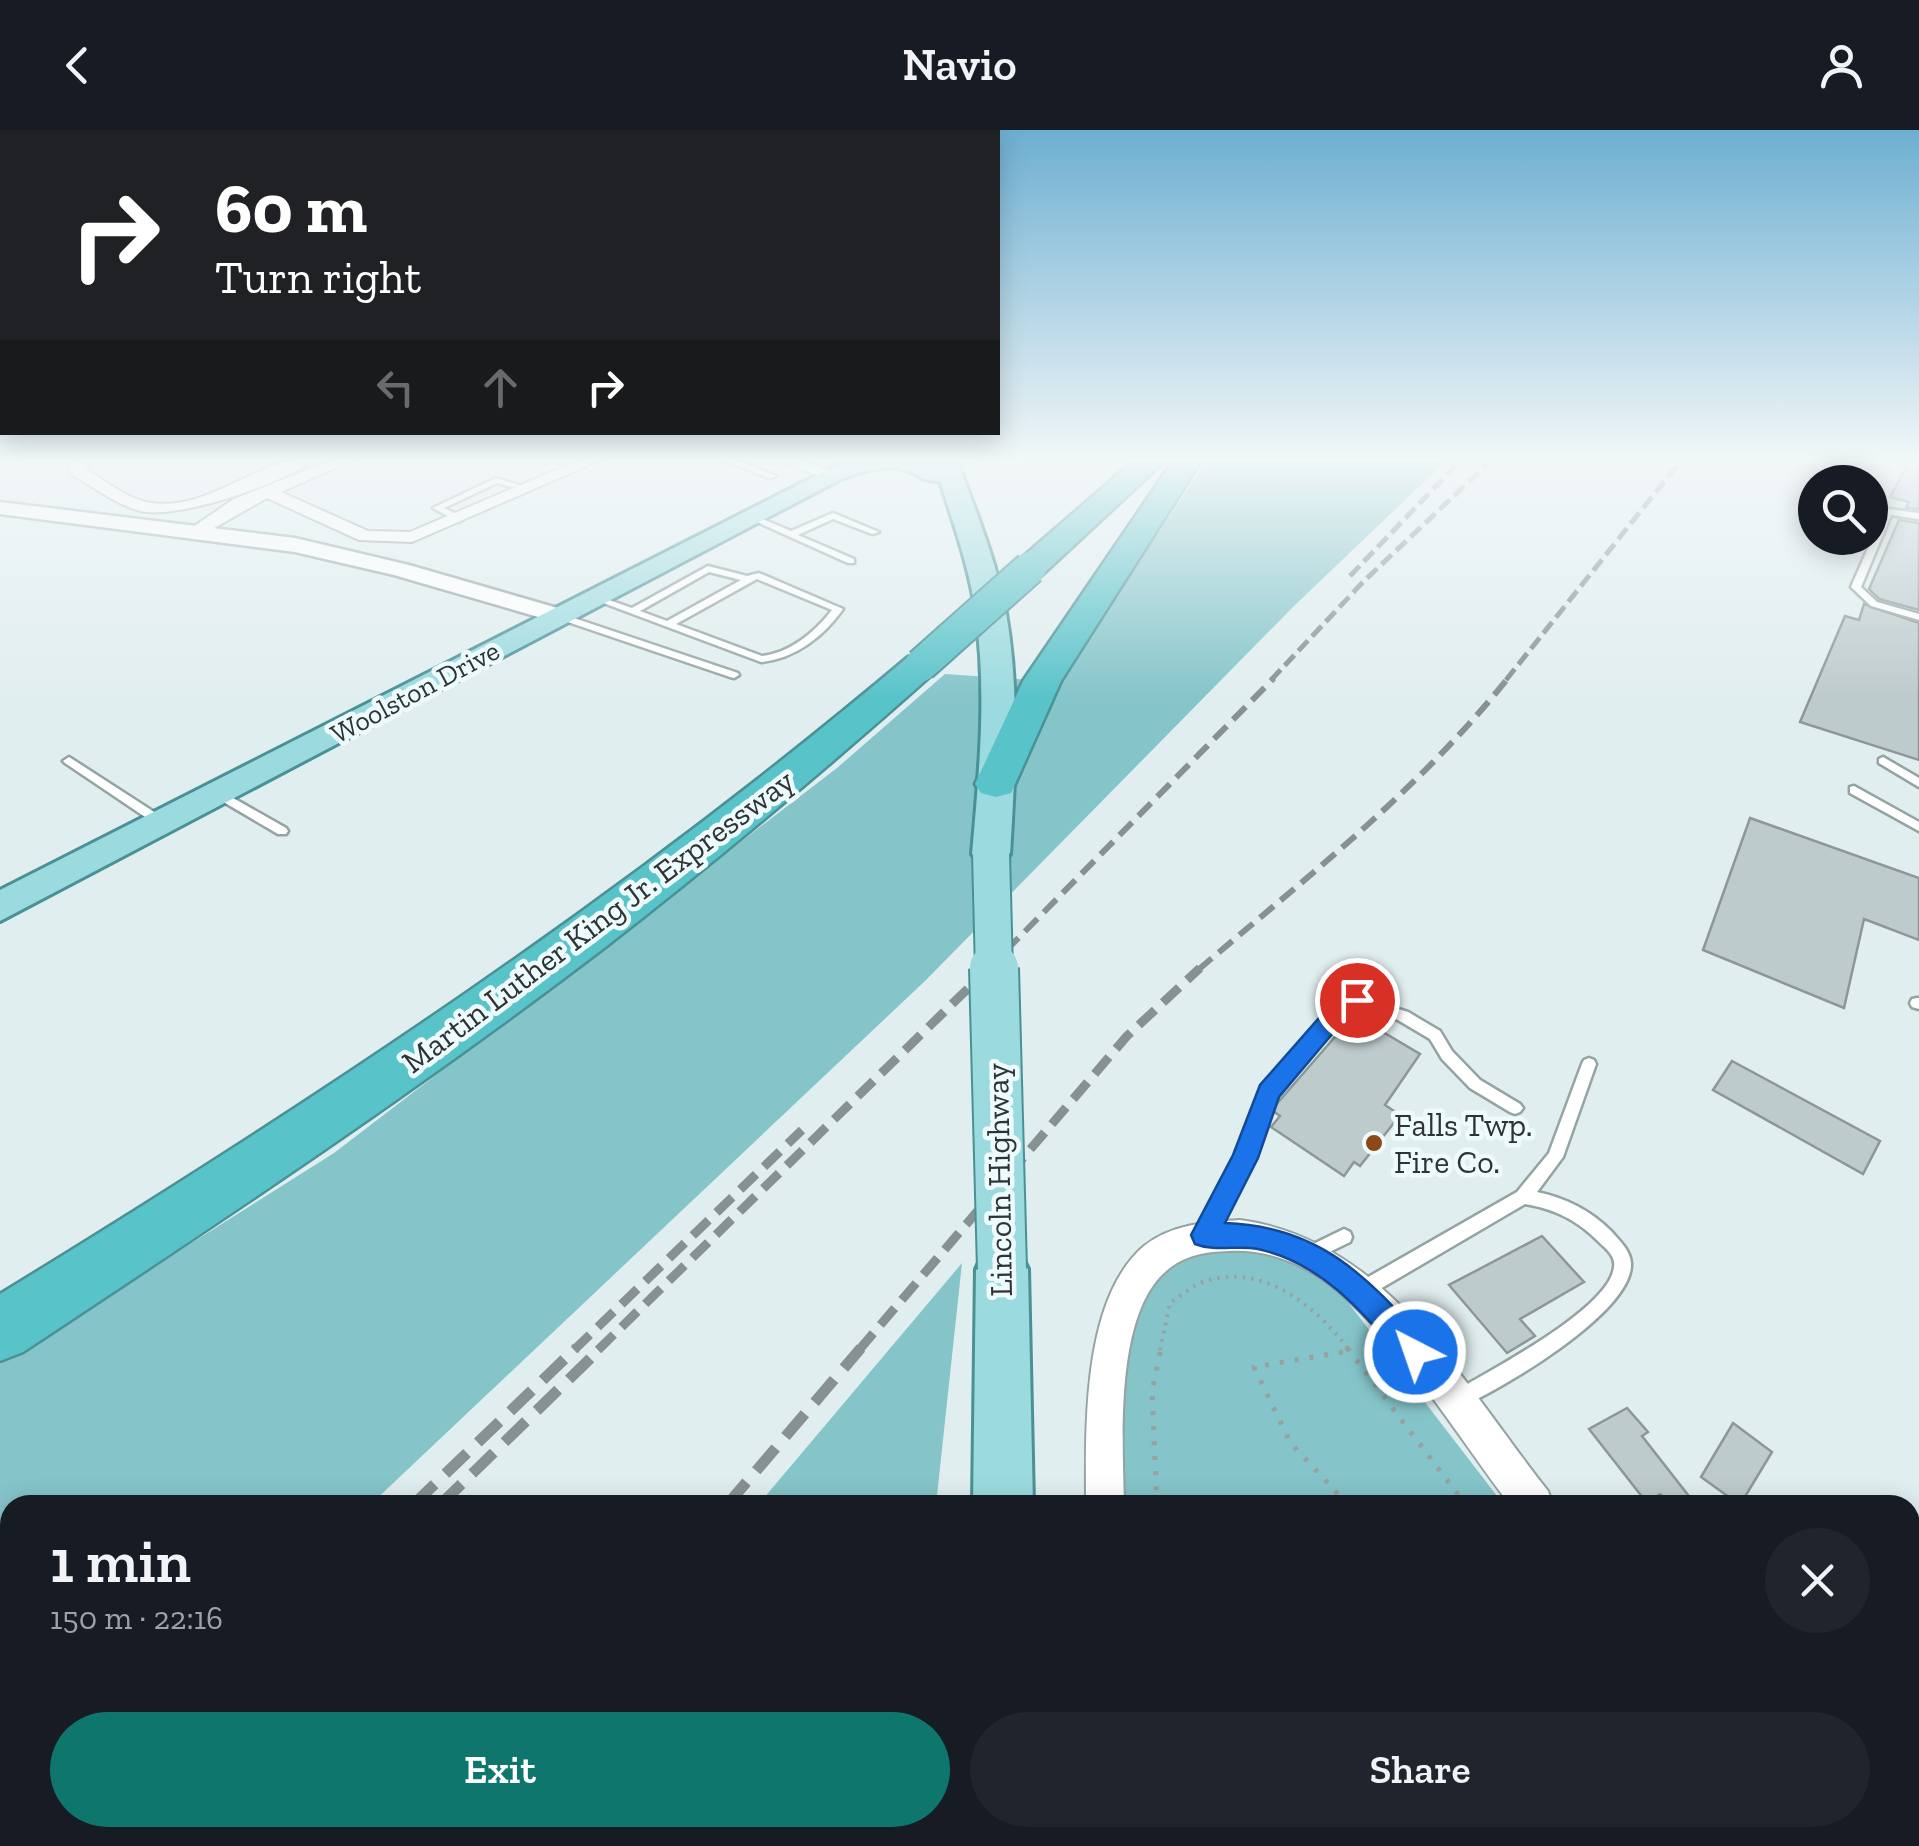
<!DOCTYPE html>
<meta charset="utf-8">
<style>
body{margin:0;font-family:"Zilla Slab",serif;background:#20242c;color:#f1f3f6;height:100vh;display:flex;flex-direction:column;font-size:38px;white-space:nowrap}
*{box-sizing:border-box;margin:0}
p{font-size:32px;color:#9ea1a6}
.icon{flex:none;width:55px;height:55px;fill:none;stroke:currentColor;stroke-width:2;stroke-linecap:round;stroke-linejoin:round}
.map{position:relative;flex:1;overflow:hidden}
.panel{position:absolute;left:0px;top:1365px;width:1920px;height:352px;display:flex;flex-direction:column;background:#171b24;border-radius:30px 30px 0 0;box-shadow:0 5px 25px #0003}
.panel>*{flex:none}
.guide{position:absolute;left:0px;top:0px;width:1000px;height:305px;box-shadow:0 5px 25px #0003;background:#202124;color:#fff;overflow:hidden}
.tools{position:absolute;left:1798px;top:335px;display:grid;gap:20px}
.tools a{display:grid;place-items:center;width:90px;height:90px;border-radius:50%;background:#171b24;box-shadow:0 5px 25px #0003;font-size:50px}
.pin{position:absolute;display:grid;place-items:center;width:85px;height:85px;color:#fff;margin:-42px;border:5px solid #fff;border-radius:50%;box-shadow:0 2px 10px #0007}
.me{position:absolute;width:110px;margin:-55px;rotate:319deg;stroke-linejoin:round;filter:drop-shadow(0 0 8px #0008)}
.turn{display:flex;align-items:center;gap:35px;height:210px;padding:0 50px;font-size:45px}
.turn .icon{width:130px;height:130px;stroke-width:2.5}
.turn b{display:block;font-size:70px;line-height:85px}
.lanes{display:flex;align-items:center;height:95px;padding:0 50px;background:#0003;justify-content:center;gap:50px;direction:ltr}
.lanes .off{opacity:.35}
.round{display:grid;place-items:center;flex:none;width:105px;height:105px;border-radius:52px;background:#20242c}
.summary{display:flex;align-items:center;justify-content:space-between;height:170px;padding:0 50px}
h1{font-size:60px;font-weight:600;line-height:75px}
.cta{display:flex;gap:20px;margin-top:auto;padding:20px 50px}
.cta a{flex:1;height:115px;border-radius:60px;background:#0f766e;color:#fff;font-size:40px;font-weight:600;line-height:115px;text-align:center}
.cta a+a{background:#20242c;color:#f1f3f6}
header{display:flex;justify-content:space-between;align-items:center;height:130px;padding:0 50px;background:#171b24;font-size:45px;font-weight:600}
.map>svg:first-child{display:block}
.green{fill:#85c5ca}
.building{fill:#becbcc;stroke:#8b9798;stroke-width:2.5}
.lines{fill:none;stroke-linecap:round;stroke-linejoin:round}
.service-casing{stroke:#96a3a3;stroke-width:5}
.minor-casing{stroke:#96a3a3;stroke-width:4}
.tertiary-casing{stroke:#96a3a3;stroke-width:5}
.primary-casing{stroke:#4a9196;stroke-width:6}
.motorway-casing{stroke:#4a9196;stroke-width:5}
.path-far1{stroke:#97a1a2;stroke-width:4;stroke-dasharray:2.5 6;stroke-linecap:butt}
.path{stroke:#97a1a2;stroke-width:5;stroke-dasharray:4 11;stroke-linecap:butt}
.service{fill:#fff;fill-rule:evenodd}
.minor{fill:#fff;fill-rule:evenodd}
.tertiary{fill:#fff;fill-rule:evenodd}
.primary{fill:#9bdbdf;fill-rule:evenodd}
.motorway{fill:#59c3ca;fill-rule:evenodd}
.rail-far3{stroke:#889192;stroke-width:5;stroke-dasharray:14 6;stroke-linecap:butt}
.rail-far2{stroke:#889192;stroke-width:6;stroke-dasharray:18 9;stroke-linecap:butt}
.rail-far1{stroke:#889192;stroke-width:9;stroke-dasharray:22 11;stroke-linecap:butt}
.rail{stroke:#889192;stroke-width:11;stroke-dasharray:30 15;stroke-linecap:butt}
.primary-bridge-far1-casing{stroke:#4a9196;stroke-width:40;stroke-linecap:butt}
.primary-bridge-casing{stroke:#4a9196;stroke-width:52;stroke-linecap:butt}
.motorway-bridge-casing{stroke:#4a9196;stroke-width:36;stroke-linecap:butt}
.primary-bridge-far1{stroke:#9bdbdf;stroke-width:36}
.primary-bridge{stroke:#9bdbdf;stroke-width:48}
.motorway-bridge{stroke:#59c3ca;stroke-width:32}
.route{fill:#1a73e8;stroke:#114b97;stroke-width:2.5}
.poi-dot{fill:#8b4819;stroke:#eefbfc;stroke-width:4}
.labels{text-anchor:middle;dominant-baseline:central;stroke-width:9;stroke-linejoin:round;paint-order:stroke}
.far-street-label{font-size:28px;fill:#2e3334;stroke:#eefbfc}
.street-label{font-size:32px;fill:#2e3334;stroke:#eefbfc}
.poi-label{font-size:32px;fill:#2e3334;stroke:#eefbfc;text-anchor:start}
</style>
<header><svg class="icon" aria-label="back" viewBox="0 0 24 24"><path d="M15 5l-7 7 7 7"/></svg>Navio<svg class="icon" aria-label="person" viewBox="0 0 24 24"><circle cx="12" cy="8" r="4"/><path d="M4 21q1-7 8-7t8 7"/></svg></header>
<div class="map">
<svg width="1919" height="1716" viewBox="0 0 1919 1716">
<rect width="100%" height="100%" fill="#e1eeef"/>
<path class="green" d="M1208 328H1449L1293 477 926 850 370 1375H10V1708H17L8 1716H0V1234L334 1023 837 638 945 544 1060 552Z
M1253 1115 1298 1132 1337 1158 1504 1375H1122L1119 1349 1125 1204 1141 1160 1173 1127Z
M962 1133 936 1375H758Z
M478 1708H891L889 1716H471Z
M1158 1708H1539L1536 1716H1159Z"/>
<path class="building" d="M1911 328H1919V379L1906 378 1909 372 1890 367Z
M1899 390 1919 393V480L1879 469 1869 459Z
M1864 474 1919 493V630L1800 592 1845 486 1859 490Z
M1750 688 1919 748V810L1864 789 1844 878 1703 820Z
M1354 885 1420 924 1385 975 1400 985 1360 1036 1354 1032 1344 1046 1271 997 1280 986 1273 981 1274 977Z
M1732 931 1880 1011 1863 1044 1713 960Z
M1542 1106 1584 1152 1520 1189 1535 1206 1507 1223 1449 1155Z
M1627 1278 1648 1302 1642 1306 1688 1365 1672 1375 1660 1364 1647 1373 1589 1299Z
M1733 1293 1772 1322 1740 1375 1701 1347Z"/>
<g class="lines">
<g class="service-casing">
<path id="service" d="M719 328H730L776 346 769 348Z
M496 348 531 359 527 361 497 353 444 378 462 387 463 389 459 392 433 378Z
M1888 379 1919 383V389L1891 385 1861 457 1877 472 1919 484V490L1871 476 1851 457 1884 382Z
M833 383 879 402 872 404 833 389 798 405 854 429V433H848L746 387 753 385 791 401Z
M708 436 747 446 759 443 843 479C824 506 795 529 761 532L590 468 595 465 632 478ZM709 442 741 450 667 491 640 481ZM757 449 832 480C815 502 790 523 762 526L676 494Z
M559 483 738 543 739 545 734 548 730 547 556 488 554 486Z
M69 627 165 689 167 692 165 695H157L65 633 63 631Z
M1883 627 1919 648V657L1879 633V629Z
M1854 656 1919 692V701L1850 663V657Z
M219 660 286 698 288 701 286 704H278L215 667V661Z
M1357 866 1408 882 1440 901 1452 921 1480 950 1520 974 1523 978 1520 982 1515 984 1510 982 1470 958 1442 929 1430 909 1398 890 1358 877 1346 882 1274 965 1253 1028 1211 1110 1205 1113 1199 1110 1197 1105 1238 1027 1263 958 1336 874Z
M1917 868H1919V879L1912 877 1910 873 1912 869Z
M1589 928 1594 930 1596 934 1563 1027 1537 1062C1566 1068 1590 1080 1611 1101 1619 1110 1630 1120 1631 1133 1634 1182 1499 1261 1458 1278L1452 1275 1449 1269 1452 1263C1487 1242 1610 1179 1614 1137 1616 1126 1606 1119 1599 1112 1577 1090 1555 1079 1525 1074L1368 1166 1362 1168 1356 1166 1353 1160 1356 1154 1517 1062 1549 1023 1582 934 1584 930Z
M1344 1099 1350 1102 1352 1107 1350 1112 1309 1132 1303 1129 1301 1124 1303 1119Z
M1609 1708H1633L1631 1716H1607Z"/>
</g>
<g class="minor-casing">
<path id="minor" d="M77 328H96L85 339C104 349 124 367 146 372 206 385 258 326 316 328 286 353 178 390 140 381 115 374 94 357 71 344L68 335Z
M337 328H358L281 362 368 401 410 402 584 328H605L412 412 359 410 267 368 202 405 187 401 234 369Z
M774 328H796L838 345 824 348Z
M1240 1090C1386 1109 1464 1255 1548 1361L1553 1375H1510C1456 1304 1407 1221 1339 1162 1309 1136 1269 1118 1228 1121 1207 1122 1189 1124 1171 1137 1113 1179 1123 1311 1124 1375H1086C1086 1300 1081 1170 1144 1116 1172 1094 1207 1092 1240 1090Z
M1078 1708H1124V1716H1078Z
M1771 1708H1821L1824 1716H1774Z"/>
</g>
<g class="tertiary-casing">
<path id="tertiary" d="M0 372 295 408 409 435 568 481 571 486 559 493 394 445 295 422 0 384Z"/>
</g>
<g class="primary-casing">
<path id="primary" d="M851 328H918L934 334 932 328H956C975 379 996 430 1006 483 1020 563 1015 644 1010 724L1004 733 991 737 978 733 972 724C979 645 987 564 976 485 970 439 954 395 940 351 924 353 917 342 902 339 883 334 856 343 839 350L0 791V760Z
M1002 1115 1020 1122 1028 1139 1033 1375H973L976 1139 984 1122Z
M936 1708H1008L1007 1716H935Z"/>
</g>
<g class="motorway-casing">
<path id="motorway" d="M1137 328H1168L1042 445H1018L1013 438 1018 431Z
M1175 328H1203L1061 551 1011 663 996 667 981 663 975 654 1023 551Z
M921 524 934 527 940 535 934 543C828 637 720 728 608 815 419 960 221 1091 23 1222L0 1231V1164C317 970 624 767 908 527Z"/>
</g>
<path class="path-far1" d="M1160 1220 1170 1173C1180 1166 1192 1156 1203 1152 1262 1131 1316 1176 1349 1220"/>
<path class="path" d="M1347 1218 1466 1375
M1157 1375 1152 1262 1161 1218
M1348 1375 1290 1312 1254 1237 1349 1221
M1186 1708 1234 1716
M1453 1708 1455 1716
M1526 1716 1531 1708"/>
<use href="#service" class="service"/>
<use href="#minor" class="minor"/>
<use href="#tertiary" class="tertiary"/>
<use href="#primary" class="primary"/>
<use href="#motorway" class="motorway"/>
<path class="rail-far3" d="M1350 446 1463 328
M1271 550 1363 452 1494 328
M1506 550 1683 328"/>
<path class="rail-far2" d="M987 840 1274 548
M1198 840C1307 747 1418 661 1508 548"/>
<path class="rail-far1" d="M574 1220 802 1000
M598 1220 989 838
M859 1220 1127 906 1200 838"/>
<path class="rail" d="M413 1375 576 1218
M440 1375 601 1218
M727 1375 861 1218
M59 1716 67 1708
M91 1716 99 1708
M434 1716 441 1708"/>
<g class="primary-bridge-far1-casing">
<path id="primary-bridge-far1" d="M991 724 994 840"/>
</g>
<g class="primary-bridge-casing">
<path id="primary-bridge" d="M994 838 1002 1139"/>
</g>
<g class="motorway-bridge-casing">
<path id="motorway-bridge" d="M921 535 1030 438"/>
</g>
<use href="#primary-bridge-far1" class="primary-bridge-far1"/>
<use href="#primary-bridge" class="primary-bridge"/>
<use href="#motorway-bridge" class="motorway-bridge"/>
</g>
<linearGradient id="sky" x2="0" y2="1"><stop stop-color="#6dafd1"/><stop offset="0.58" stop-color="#f2f7f8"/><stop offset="1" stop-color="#f2f7f8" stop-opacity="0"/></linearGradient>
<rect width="1919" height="568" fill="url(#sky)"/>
<path class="route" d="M1357 862 1368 870 1365 877 1349 884 1279 967 1258 1028 1225 1093C1319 1096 1367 1146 1425 1212L1430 1222 1425 1232 1415 1237 1405 1232C1364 1184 1323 1133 1258 1119 1237 1115 1215 1122 1195 1114L1191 1105 1233 1025 1260 955 1333 872Z"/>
<circle class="poi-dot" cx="1374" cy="1013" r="10"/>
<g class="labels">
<g class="far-street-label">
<text transform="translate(415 562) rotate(-28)">Woolston Drive</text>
</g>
<g class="street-label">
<text transform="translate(598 791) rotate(-37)">Martin Luther King Jr. Expressway</text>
<text transform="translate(999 1050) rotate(-91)">Lincoln Highway</text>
</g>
<g class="poi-label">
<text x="1394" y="995">Falls Twp.<tspan x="1394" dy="37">Fire Co.</tspan></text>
</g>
</g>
</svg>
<div class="tools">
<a><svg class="icon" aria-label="search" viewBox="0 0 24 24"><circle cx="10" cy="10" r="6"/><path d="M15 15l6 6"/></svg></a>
</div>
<div class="pin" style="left:1357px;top:870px;background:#d93025"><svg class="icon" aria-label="arrive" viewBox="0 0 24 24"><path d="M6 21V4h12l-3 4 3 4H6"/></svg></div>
<svg class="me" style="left:1415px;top:1222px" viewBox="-20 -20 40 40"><circle r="17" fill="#1a73e8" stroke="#fff" stroke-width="3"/><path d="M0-11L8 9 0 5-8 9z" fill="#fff"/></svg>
<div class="guide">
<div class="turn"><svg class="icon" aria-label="right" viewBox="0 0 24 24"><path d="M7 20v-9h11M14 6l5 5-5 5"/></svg><div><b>60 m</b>Turn right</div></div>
<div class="lanes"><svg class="icon off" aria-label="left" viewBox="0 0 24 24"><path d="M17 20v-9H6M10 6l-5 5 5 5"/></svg><svg class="icon off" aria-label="ahead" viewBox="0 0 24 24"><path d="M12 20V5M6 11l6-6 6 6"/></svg><svg class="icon" aria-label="right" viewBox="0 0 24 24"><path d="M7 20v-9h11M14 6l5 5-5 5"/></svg></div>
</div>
<section class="panel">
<div class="summary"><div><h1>1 min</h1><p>150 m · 22:16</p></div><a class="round"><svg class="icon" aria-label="close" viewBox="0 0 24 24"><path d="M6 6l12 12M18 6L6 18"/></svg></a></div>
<div class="cta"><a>Exit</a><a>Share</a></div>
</section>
</div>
